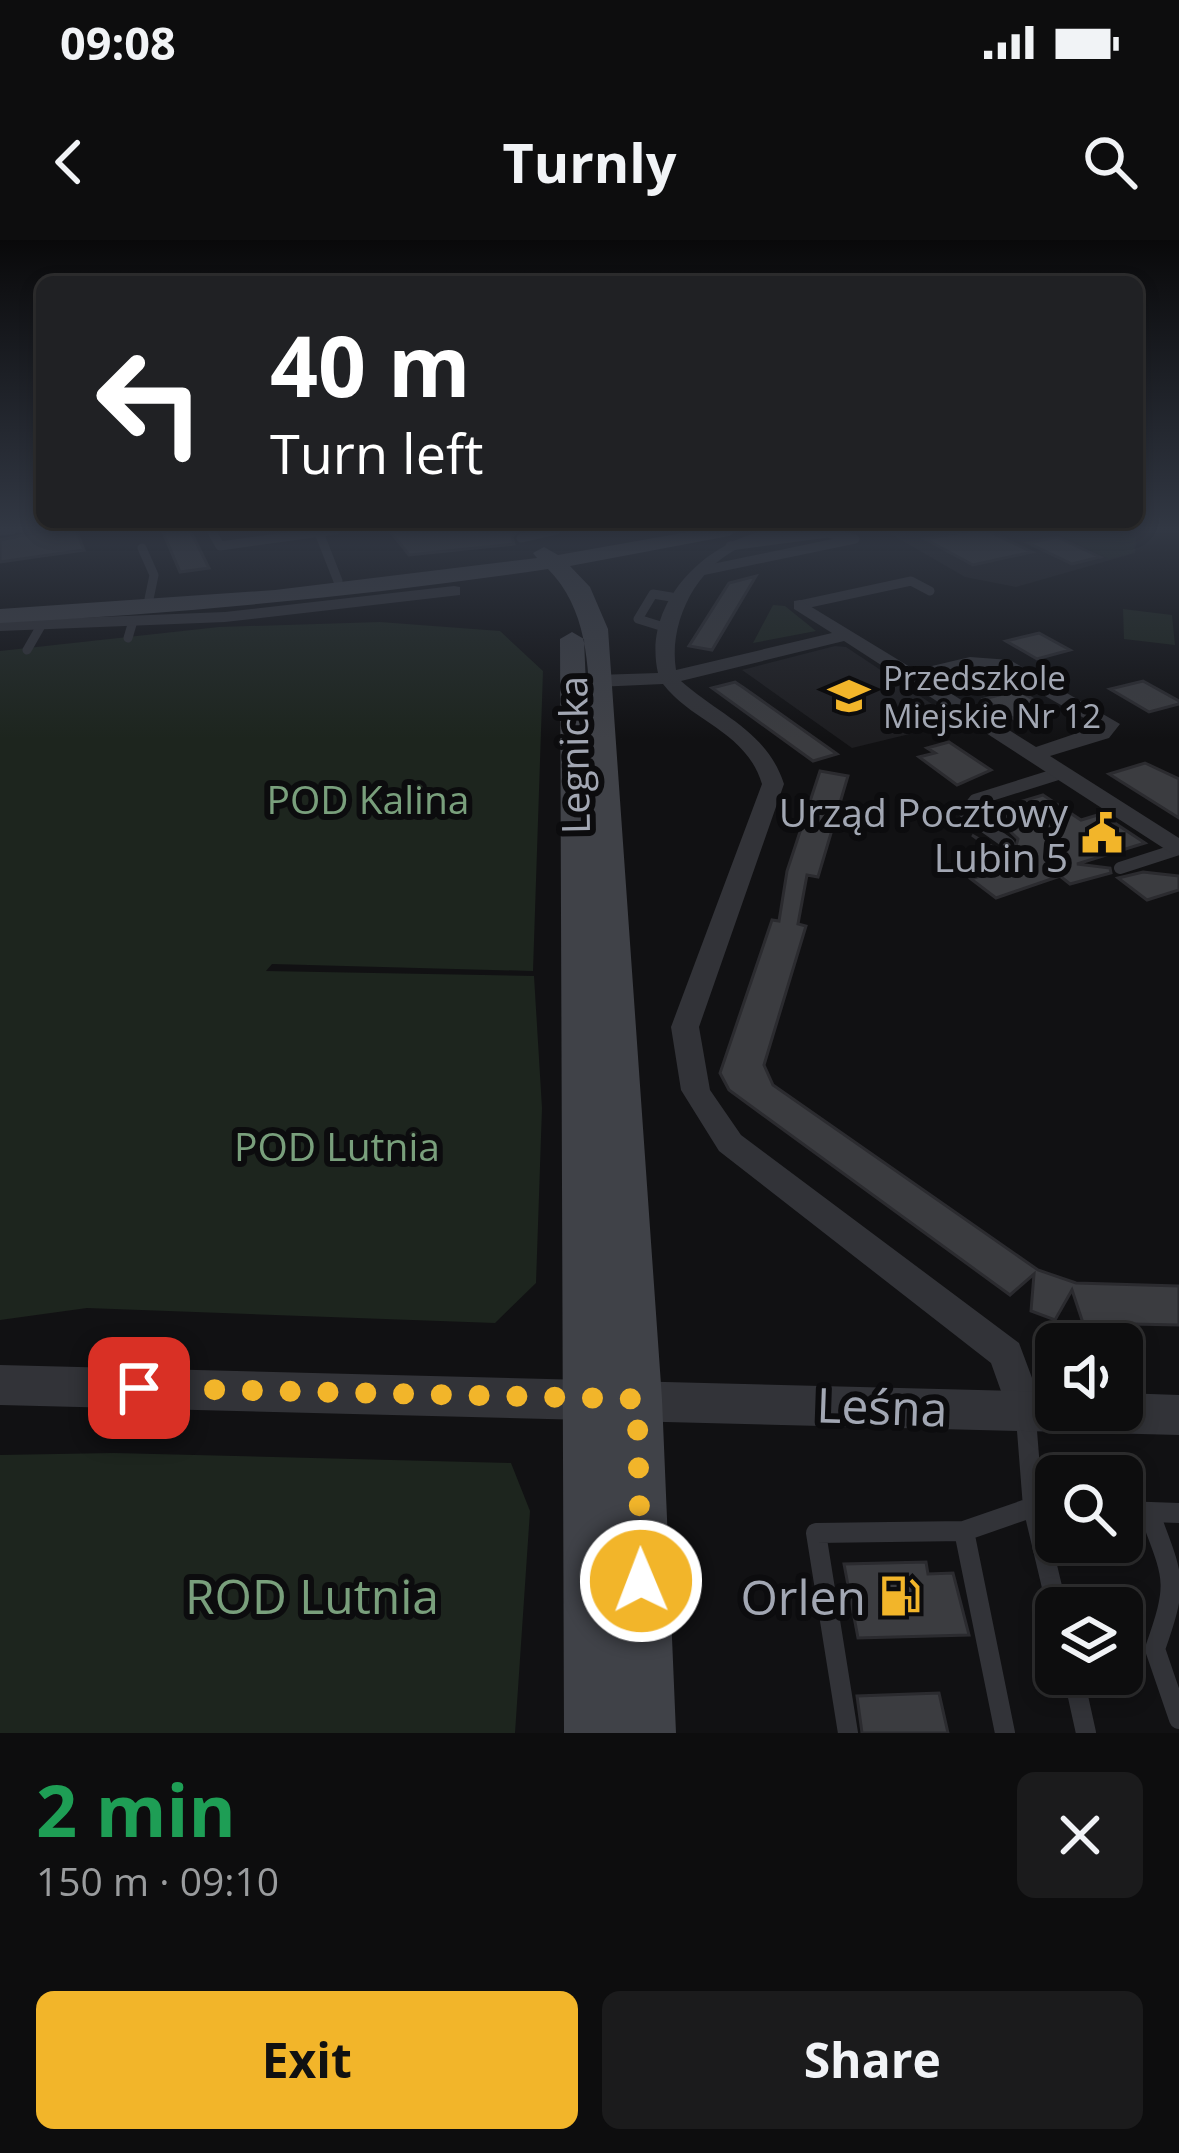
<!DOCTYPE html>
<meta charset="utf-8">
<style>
body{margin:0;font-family:"Open Sans",sans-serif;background:#1b1b1c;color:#f1f3f6;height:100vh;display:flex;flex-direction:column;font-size:45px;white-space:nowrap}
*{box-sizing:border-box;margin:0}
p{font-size:39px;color:#9a9c9e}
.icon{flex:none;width:66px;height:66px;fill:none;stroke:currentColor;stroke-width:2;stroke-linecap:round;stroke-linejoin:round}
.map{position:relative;height:1493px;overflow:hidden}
.panel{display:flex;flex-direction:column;background:#0d0d0e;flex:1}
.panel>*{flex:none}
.hud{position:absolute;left:36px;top:36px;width:1107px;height:252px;border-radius:18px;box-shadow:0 6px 18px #0003,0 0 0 3px #2d2d2e;background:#202124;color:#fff;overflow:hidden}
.buttons{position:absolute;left:1035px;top:1083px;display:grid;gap:24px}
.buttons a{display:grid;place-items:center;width:108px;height:108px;border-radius:18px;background:#0d0d0e;box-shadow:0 6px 18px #0003,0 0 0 3px #2d2d2e;font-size:60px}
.pin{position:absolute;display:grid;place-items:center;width:102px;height:102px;color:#fff;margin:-51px;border-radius:24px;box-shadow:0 6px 18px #0006}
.me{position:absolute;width:132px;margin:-66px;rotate:359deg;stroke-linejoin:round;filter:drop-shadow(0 0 9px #0008)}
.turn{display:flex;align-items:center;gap:42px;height:252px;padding:0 36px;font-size:54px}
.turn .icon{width:156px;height:156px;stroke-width:2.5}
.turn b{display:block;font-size:84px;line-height:102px}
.round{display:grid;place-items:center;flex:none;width:126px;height:126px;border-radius:18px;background:#1b1b1c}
.head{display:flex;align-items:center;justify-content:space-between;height:204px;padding:0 36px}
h1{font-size:72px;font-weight:700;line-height:90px;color:#1e9e55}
.button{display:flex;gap:24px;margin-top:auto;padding:24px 36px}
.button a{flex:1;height:138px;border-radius:18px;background:#f2b52a;color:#111;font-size:48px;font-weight:700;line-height:138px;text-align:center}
.button a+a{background:#1b1b1c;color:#f1f3f6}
.status{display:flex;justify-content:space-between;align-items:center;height:84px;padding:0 60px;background:#0d0d0e;direction:ltr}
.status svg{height:33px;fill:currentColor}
header{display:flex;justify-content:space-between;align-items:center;height:156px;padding:0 36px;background:#0d0d0e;font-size:54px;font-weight:700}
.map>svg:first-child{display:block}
.built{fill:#1d1d20}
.green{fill:#1d251e}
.building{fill:#3b3c40;stroke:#2b2b2f;stroke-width:3}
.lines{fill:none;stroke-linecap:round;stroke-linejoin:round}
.service-far2{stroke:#323338;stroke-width:9}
.service-far1{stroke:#323338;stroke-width:12}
.service{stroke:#323338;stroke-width:20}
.minor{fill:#323338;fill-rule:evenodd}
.tertiary{fill:#323338;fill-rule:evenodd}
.secondary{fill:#404248;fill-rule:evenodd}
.route{stroke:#f2b52a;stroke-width:21;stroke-dasharray:0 37.8}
.labels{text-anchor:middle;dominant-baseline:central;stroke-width:12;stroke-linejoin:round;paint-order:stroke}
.far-poi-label{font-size:33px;fill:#a2a7b3;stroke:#0c0c0e;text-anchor:start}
.street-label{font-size:39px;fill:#a2a7b3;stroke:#0c0c0e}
.park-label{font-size:39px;fill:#799f7c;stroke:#0c0c0e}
.poi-label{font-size:39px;fill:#a2a7b3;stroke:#0c0c0e;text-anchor:end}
.near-street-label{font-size:48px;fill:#a2a7b3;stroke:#0c0c0e}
.near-park-label{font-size:48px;fill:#799f7c;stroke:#0c0c0e}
.near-poi-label{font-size:48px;fill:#a2a7b3;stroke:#0c0c0e;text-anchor:end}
</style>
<div class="status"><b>09:08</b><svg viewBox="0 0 49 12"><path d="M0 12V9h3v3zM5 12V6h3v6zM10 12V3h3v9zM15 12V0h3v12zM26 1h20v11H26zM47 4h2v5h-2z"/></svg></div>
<header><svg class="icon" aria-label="back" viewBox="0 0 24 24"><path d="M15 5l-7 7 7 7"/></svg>Turnly<svg class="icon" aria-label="search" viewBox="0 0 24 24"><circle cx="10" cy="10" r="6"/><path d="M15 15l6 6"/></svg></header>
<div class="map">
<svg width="1179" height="1493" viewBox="0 0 1179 1493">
<rect width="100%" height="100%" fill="#111113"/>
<path class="built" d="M884 290H1136L1137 291 1135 313 1016 347 965 337Z
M835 406 846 407 959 482 852 508 742 430Z"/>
<path class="green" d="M1049 290H1116L1135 298 1133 313 1109 319Z
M773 365 785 366 816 391 753 403Z
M1123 369 1172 375 1175 405 1124 399Z
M380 382 500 391 543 431 533 731 272 724 266 731 534 736 542 868 536 1043 495 1083 87 1068 0 1080V411L219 387Z
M114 1213 511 1223 530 1271 515 1493H0V1215Z"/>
<path class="building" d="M49 290H76L84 310 0 322V300Z
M162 290H190L209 328 180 332Z
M389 290H518L512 297 514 304 409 315Z
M972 290H986L1032 312 973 325 925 299Z
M1057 297 1100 317 1072 324 1028 303Z
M756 336 712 410 689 406 729 343Z
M1039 393 1070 410 1037 419 1006 401Z
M1143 441 1179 461V464L1149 472 1110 449Z
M735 442 744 448 837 514 813 521 712 448Z
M1018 450 1054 472 1019 482 984 459Z
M949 502 991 530 957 545 919 517 935 513 927 508Z
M1145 523 1179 539V578L1109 534Z
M820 531 848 536 818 637 807 635 798 684 806 686 764 825 773 845 1038 1030 1076 1043 1179 1046V1085L1083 1083 1072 1050 1055 1080 1031 1071 1034 1034 1010 1055 729 850 720 833 772 680 779 681 787 631Z
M1043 555 1081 580 1101 574 1145 603 1077 624 1110 628 1111 633 1070 644 1060 636 996 658 971 639 1013 625 972 595 1004 613H1014L1018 599 989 571Z
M1143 632 1179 636V650L1147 660 1118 638Z
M926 1322 928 1334 953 1333 969 1395 858 1398 844 1324Z
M939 1453 948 1493H862L857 1456Z"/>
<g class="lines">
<path class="service-far2" d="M211 290 220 306 336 290
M318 290 338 341
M0 291 12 290
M521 298 556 290
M142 308 154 335 149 359
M701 331 855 299 828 293 730 306
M800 365 911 341 930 351
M667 388 638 379 653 354 683 359
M128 398 133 381
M27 410 42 384"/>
<path class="service-far1" d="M1009 604 965 573 975 560 1061 533
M1120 628 1179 609"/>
<path class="service" d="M1026 1178 1033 1267 1057 1368
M1122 1271 1179 1273
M1149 1272C1174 1339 1179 1341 1155 1409L1179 1479
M964 1291 1005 1493
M1073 1434 1086 1493
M848 1493 816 1293 964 1291 1033 1267 1056 1268"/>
<path class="minor" d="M768 290H801C785 299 764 298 746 305 698 323 668 381 676 430L832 393 794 369V361L800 360 915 430 970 417 1010 420 1120 484 1109 498 1050 516 1179 598V615L1171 613 844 401 681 441C719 475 767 491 784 544L699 787 710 850 741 895 1019 1103 1044 1170 1038 1182 1025 1187 1012 1182 991 1123 719 911 681 850 671 787 762 544C746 491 693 483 663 444L596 447 586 441 596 435 658 433C642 363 705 302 768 290ZM970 429 999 430 1098 486 1036 507 928 439Z
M454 346 460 347V355L225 382 0 391V381L225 372Z"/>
<path class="tertiary" d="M0 1125 1056 1152V1170H1122V1153L1179 1155V1195L0 1165Z"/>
<path class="secondary" d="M699 290H739L729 296 570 326 590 347 608 389 662 1159 676 1493H564L560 399 572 392 584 399 590 541C587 471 601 382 548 329 366 356 184 373 0 383V369L275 350 537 318 533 313 544 307 558 315Z"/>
</g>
<linearGradient id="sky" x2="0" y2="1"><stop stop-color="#09090a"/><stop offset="0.58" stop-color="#323844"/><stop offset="1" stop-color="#323844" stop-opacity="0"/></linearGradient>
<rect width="1179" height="499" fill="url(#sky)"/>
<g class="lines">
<path class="route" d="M139 1148 637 1159 641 1341"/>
</g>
<defs>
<g id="school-bare" transform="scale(3.24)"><path d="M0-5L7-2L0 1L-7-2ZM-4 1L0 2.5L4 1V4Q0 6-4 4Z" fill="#f2b52a" stroke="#0c0c0e" stroke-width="2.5" paint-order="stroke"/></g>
<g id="civic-bare" transform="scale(3.24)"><path d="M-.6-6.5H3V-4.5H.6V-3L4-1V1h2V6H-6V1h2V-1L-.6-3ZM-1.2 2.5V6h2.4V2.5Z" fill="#f2b52a" stroke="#0c0c0e" stroke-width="2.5" paint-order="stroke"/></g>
<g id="fuel-bare" transform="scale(3.24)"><path d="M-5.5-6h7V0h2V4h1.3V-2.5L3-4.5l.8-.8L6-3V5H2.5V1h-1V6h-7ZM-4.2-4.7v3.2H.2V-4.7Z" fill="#f2b52a" stroke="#0c0c0e" stroke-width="2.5" paint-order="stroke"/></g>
</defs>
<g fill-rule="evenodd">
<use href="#school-bare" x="849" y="456"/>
<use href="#civic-bare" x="1102" y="593"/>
<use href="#fuel-bare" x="900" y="1356"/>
</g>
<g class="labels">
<g class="far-poi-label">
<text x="883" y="437">Przedszkole<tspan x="883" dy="38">Miejskie Nr 12</tspan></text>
</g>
<g class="street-label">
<text transform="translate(573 515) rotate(-91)">Legnicka</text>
</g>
<g class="park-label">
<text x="368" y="558">POD Kalina</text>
<text x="337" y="905">POD Lutnia</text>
</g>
<g class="poi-label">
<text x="1068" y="571">Urząd Pocztowy<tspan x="1068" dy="45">Lubin 5</tspan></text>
</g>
<g class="near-street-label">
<text transform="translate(882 1166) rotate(2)">Leśna</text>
</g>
<g class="near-park-label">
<text x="312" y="1355">ROD Lutnia</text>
</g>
<g class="near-poi-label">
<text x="866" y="1356">Orlen</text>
</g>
</g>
</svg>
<div class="buttons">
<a><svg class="icon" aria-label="sound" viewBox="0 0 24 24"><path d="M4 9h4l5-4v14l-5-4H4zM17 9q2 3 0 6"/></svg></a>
<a><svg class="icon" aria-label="search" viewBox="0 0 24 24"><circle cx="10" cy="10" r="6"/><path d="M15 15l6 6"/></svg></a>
<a><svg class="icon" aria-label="layers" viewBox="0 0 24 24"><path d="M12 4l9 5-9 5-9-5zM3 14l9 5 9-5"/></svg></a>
</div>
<div class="pin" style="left:139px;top:1148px;background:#d93025"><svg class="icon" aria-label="arrive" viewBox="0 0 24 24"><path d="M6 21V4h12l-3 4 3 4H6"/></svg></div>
<svg class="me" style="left:641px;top:1341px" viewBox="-20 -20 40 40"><circle r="17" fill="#f2b52a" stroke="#fff" stroke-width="3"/><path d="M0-11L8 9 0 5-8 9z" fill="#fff"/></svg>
<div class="hud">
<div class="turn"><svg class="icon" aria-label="left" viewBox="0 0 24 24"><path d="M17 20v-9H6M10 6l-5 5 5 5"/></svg><div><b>40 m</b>Turn left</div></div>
</div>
</div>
<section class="panel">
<div class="head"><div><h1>2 min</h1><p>150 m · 09:10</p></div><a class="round"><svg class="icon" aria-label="close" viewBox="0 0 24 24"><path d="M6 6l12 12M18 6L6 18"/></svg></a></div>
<div class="button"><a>Exit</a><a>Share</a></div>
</section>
